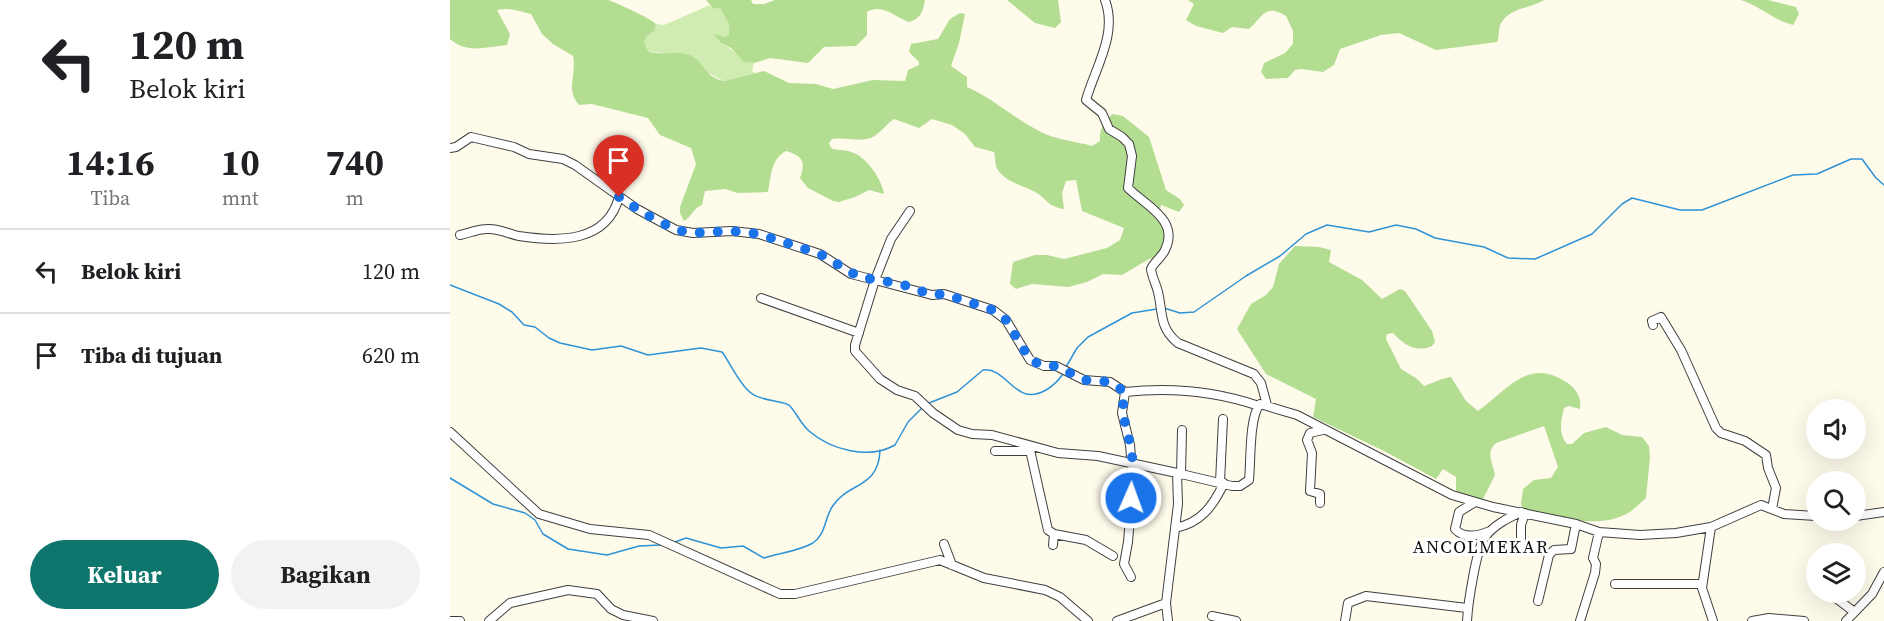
<!DOCTYPE html>
<html lang="id">
<style>
body{margin:0;font-family:"Source Serif 4",serif;background:#f2f2f2;color:#202124;height:100vh;display:flex;flex-direction:column;font-size:22px;white-space:nowrap}
*{box-sizing:border-box;margin:0}
p{font-size:20px;color:#757577}
.icon{flex:none;width:33px;height:33px;fill:none;stroke:currentColor;stroke-width:2;stroke-linecap:round;stroke-linejoin:round}
.map{position:relative;flex:1;overflow:hidden}
.panel{display:flex;flex-direction:column;background:#fff;width:450px}
.panel>*{flex:none}
.guide{background:#fff;color:#202124;overflow:hidden}
.tools{position:absolute;left:1356px;top:399px;display:grid;gap:12px}
.tools a{display:grid;place-items:center;width:60px;height:60px;border-radius:50%;background:#fff;box-shadow:0 6px 24px #0002;font-size:30px}
.pin{position:absolute;display:grid;place-items:center;width:51px;height:51px;color:#fff;margin:-62px -26px;border-radius:50% 50% 50% 0;rotate:-45deg;box-shadow:0 0 6px #0007}
.pin .icon{rotate:45deg}
.me{position:absolute;width:66px;margin:-33px;rotate:2deg;stroke-linejoin:round;filter:drop-shadow(0 0 4px #0008)}
.turn{display:flex;align-items:center;gap:21px;height:126px;padding:0 30px;font-size:27px}
.turn .icon{width:78px;height:78px;stroke-width:2.5}
.turn b{display:block;font-size:42px;line-height:51px}
.eta{display:flex;justify-content:space-evenly;align-items:center;height:102px;text-align:center}
.eta b{font-size:36px;font-weight:700;line-height:42px}
.action{display:flex;gap:12px;margin-top:auto;padding:12px 30px}
.action a{flex:1;height:69px;border-radius:36px;background:#0f766e;color:#fff;font-size:24px;font-weight:700;line-height:69px;text-align:center}
.action a+a{background:#f2f2f2;color:#202124}
ul{padding:0;list-style:none}
li{display:flex;align-items:center;gap:18px;height:84px;padding:0 30px;border-top:2px solid #e0e0e0}
li div{flex:1}
li b{display:block;font-size:22px}
li em{font-style:normal}
main{display:flex;flex:1;min-height:0}
.map>svg:first-child{display:block}
.green{fill:#d0ecb2}
.forest{fill:#b3dd91}
.lines{fill:none;stroke-linecap:round;stroke-linejoin:round}
.stream{stroke:#2e92d6;stroke-width:1.5}
.minor-casing{stroke:#3f3f3f;stroke-width:10}
.minor{stroke:#fff;stroke-width:8}
.route{stroke:#1a73e8;stroke-width:10;stroke-dasharray:0 18}
.labels{text-anchor:middle;dominant-baseline:central;stroke-width:6;stroke-linejoin:round;paint-order:stroke}
.quarter-label{font-size:18px;letter-spacing:1.5px;fill:#0c0c0c;stroke:#fff}
</style>
<main>
<section class="panel">
<div class="guide">
<div class="turn"><svg class="icon" aria-label="left" viewBox="0 0 24 24"><path d="M17 20v-9H6M10 6l-5 5 5 5"/></svg><div><b>120 m</b>Belok kiri</div></div>
</div>
<div class="eta">
<div><b>14:16</b><p>Tiba</p></div>
<div><b>10</b><p>mnt</p></div>
<div><b>740</b><p>m</p></div>
</div>
<ul>
<li><svg class="icon" aria-label="left" viewBox="0 0 24 24"><path d="M17 20v-9H6M10 6l-5 5 5 5"/></svg><div><b>Belok kiri</b></div><em>120 m</em></li>
<li><svg class="icon" aria-label="arrive" viewBox="0 0 24 24"><path d="M6 21V4h12l-3 4 3 4H6"/></svg><div><b>Tiba di tujuan</b></div><em>620 m</em></li>
</ul>
<div class="action"><a>Keluar</a><a>Bagikan</a></div>
</section>
<div class="map">
<svg width="1434" height="621" viewBox="0 0 1434 621">
<rect width="100%" height="100%" fill="#fffbeb"/>
<path class="green" d="M260 5 264 9 270 8 279 24V35L274 37 271 43C284 49 289 60 304 63L302 71 306 73 274 81 254 71 245 58 198 51C191 39 196 37 205 30L206 24 214 25Z"/>
<path class="forest" d="M0 0H158C165 2 202 19 206 24L205 30C196 37 191 39 198 51 212 57 232 48 245 58 256 66 255 77 274 81L314 71 339 83 366 84 383 89 423 80 455 81 458 70 469 65V62L459 52 461 44 488 39 500 19 510 13 515 14 509 43 501 66 517 77V87C544 99 566 120 593 133 604 139 629 142 642 146L650 141C649 130 654 120 663 114L673 116 699 137 716 190 730 199 734 205 729 212 711 205 710 209C721 226 724 235 718 255L699 259 672 275 653 274 637 282 618 287 582 284 566 289 560 284 563 262 585 255H597L614 259 657 248 670 240 674 228 632 211 626 180 616 181 612 193 614 209C596 206 598 199 585 192 574 186 556 182 548 170 544 166 546 157 544 152L525 147 515 134 502 125 482 119 469 128 444 119C436 124 430 134 421 138 409 142 395 137 382 139L379 143 381 148C387 151 394 149 401 152 416 156 432 179 434 194L419 190 405 197 389 202 383 201 358 188 350 178C356 162 353 156 336 151 321 159 321 176 318 192L288 193 275 189 255 191 252 205C242 209 242 217 234 221L230 213V207L246 164 241 148 210 135 198 118 142 104 129 105C115 89 127 75 123 56L103 44 92 34 81 14C69 11 59 7 47 10L60 34 57 45C35 47 17 54 0 39Z
M256 0H301L303 4H314L325 0H475C473 11 471 19 459 22 444 17 433 3 417 12V35L406 46 374 47 358 63 320 58 304 63 294 62 281 48 271 43 264 34 274 37 279 35V24L270 8 264 9Z
M557 0H608L611 22 605 28 585 23Z
M738 0H1094C1080 9 1061 7 1051 23 1048 29 1050 35 1047 42L986 50 949 33 931 35 890 49 884 65 873 72 851 69 845 70 838 78 816 79 811 72 814 63 835 53 843 44V31L836 16C814 3 813 17 799 29L782 27 773 33 746 26 736 20 744 4Z
M1291 0H1318L1346 7 1349 14 1343 25C1323 20 1310 6 1291 0Z
M845 246 869 247 881 250 879 262 912 280 932 299 950 289 955 291 982 331 985 342 982 346C966 353 954 345 943 333L937 334 936 339 951 369 966 378 974 386 992 379 1001 377 1016 401 1028 411C1055 392 1078 356 1116 382 1126 388 1132 398 1130 409L1119 406 1114 408C1111 420 1108 433 1117 444H1122L1134 433 1156 427 1172 435 1192 437 1199 446 1200 457 1196 498C1190 503 1185 509 1178 513 1147 531 1106 515 1073 509L1071 504 1073 489 1084 480 1101 478 1108 467 1094 426 1046 443C1035 453 1043 463 1045 475L1032 501 1006 491V477L993 469 986 479 934 451 863 417 866 399 816 374 787 329 801 304 816 295 823 287 829 264Z"/>
<g class="lines">
<path class="stream" d="M0 285 49 304 62 312 74 325 85 327 99 338 110 343 142 350 171 346 198 355 251 348 272 352C281 364 289 384 301 393 312 402 334 400 340 406 347 414 351 424 359 431 381 450 419 460 445 445L458 422 473 407
M714 308 730 313 744 312 796 276 830 256 856 234 877 225 919 232 946 225 966 229 985 238 1034 247 1058 258 1085 259 1142 234 1172 204 1182 198 1230 210H1252L1343 175 1367 174 1401 159H1412L1426 178 1434 185
M616 367 627 348 638 337 682 313 707 309
M479 403 507 392 533 370C558 367 565 408 596 390 603 386 608 381 613 374
M0 478 43 504 75 513 85 520 93 534 118 549 157 555 189 546 211 545
M225 542 236 538 271 548 293 546 314 558C330 553 349 551 363 543 376 534 374 520 382 507 397 482 429 489 430 450"/>
<g class="minor-casing">
<path id="minor" d="M655 0C668 34 645 68 636 100L652 113 659 129 672 137 679 144 682 156 678 188C695 205 730 220 715 250 712 257 704 262 701 269 702 277 706 284 708 292 713 313 709 328 728 343L804 374 811 383 817 405
M0 148 6 147 21 137 64 147 79 154 113 159 125 165 187 209 226 230 243 233 282 231 309 234 370 254 401 274 425 280 405 345V351L430 379 447 390 465 396 483 413 508 430 522 434 542 435 608 453 648 456 727 473
M460 211 441 239 425 280 482 295 494 294 543 310 556 320 580 360 594 366H606L634 380 660 382 675 392
M10 235C19 233 28 229 37 229 49 228 58 234 69 236 108 242 157 243 169 197
M311 298 409 333
M1203 325 1202 321 1211 317 1231 350 1266 428 1271 433 1295 441 1316 455 1318 468 1326 488 1322 509
M0 432 89 514 140 529 199 535 330 594H345L490 560 534 578 595 590 610 597 638 621
M580 450 598 530 604 534 636 540 663 556
M545 451H578L583 447
M731 475 732 430
M770 482 773 419
M1025 502 1009 512 1005 529C1014 539 1028 536 1040 531
M870 503V494L860 491 862 453 857 440 860 433 873 430
M1406 516 1434 512
M1261 527 1252 588 1263 621
M725 528C751 523 763 506 774 483
M494 544 502 565
M603 545 604 534
M1071 549V525L1075 513
M681 577 674 564 678 542 683 480 680 445 672 413 675 392C721 387 765 391 809 406
M1165 584H1252
M1378 592 1403 611
M1088 601 1099 555 1104 550 1121 549 1126 524
M762 616 786 621
M0 621H10
M39 621 60 603 118 590 147 594 161 609 173 615 203 621
M667 621 716 603
M718 621 716 603 728 504 727 473 782 486H790L799 480C801 461 799 417 810 404L847 415 1002 495 1043 507 1126 524 1149 532 1190 535 1226 533 1261 527 1311 505 1334 514 1366 516
M895 621 898 603 916 596 1017 608
M1017 621C1018 604 1026 549 1035 537 1044 525 1058 518 1071 512
M1130 621 1145 573 1146 564 1143 558 1149 532
M1302 621 1319 618 1354 621
M1396 621 1422 594 1434 572"/>
</g>
<use href="#minor" class="minor"/>
</g>
<g class="lines">
<path class="route" d="M169 197 195 214 226 230 243 233 282 231 309 234 370 254 409 277 451 284 482 295 494 294 543 310 556 320 580 360 594 366H606L634 380 660 382 675 392C670 411 676 425 680 444 684 462 683 480 681 498"/>
</g>
<g class="labels">
<g class="quarter-label">
<text x="1031" y="546">ANCOLMEKAR</text>
</g>
</g>
</svg>
<div class="tools">
<a><svg class="icon" aria-label="sound" viewBox="0 0 24 24"><path d="M4 9h4l5-4v14l-5-4H4zM17 9q2 3 0 6"/></svg></a>
<a><svg class="icon" aria-label="search" viewBox="0 0 24 24"><circle cx="10" cy="10" r="6"/><path d="M15 15l6 6"/></svg></a>
<a><svg class="icon" aria-label="layers" viewBox="0 0 24 24"><path d="M12 4l9 5-9 5-9-5zM3 14l9 5 9-5"/></svg></a>
</div>
<div class="pin" style="left:169px;top:197px;background:#d93025"><svg class="icon" aria-label="arrive" viewBox="0 0 24 24"><path d="M6 21V4h12l-3 4 3 4H6"/></svg></div>
<svg class="me" style="left:681px;top:498px" viewBox="-20 -20 40 40"><circle r="17" fill="#1a73e8" stroke="#fff" stroke-width="3"/><path d="M0-11L8 9 0 5-8 9z" fill="#fff"/></svg>
</div>
</main>
